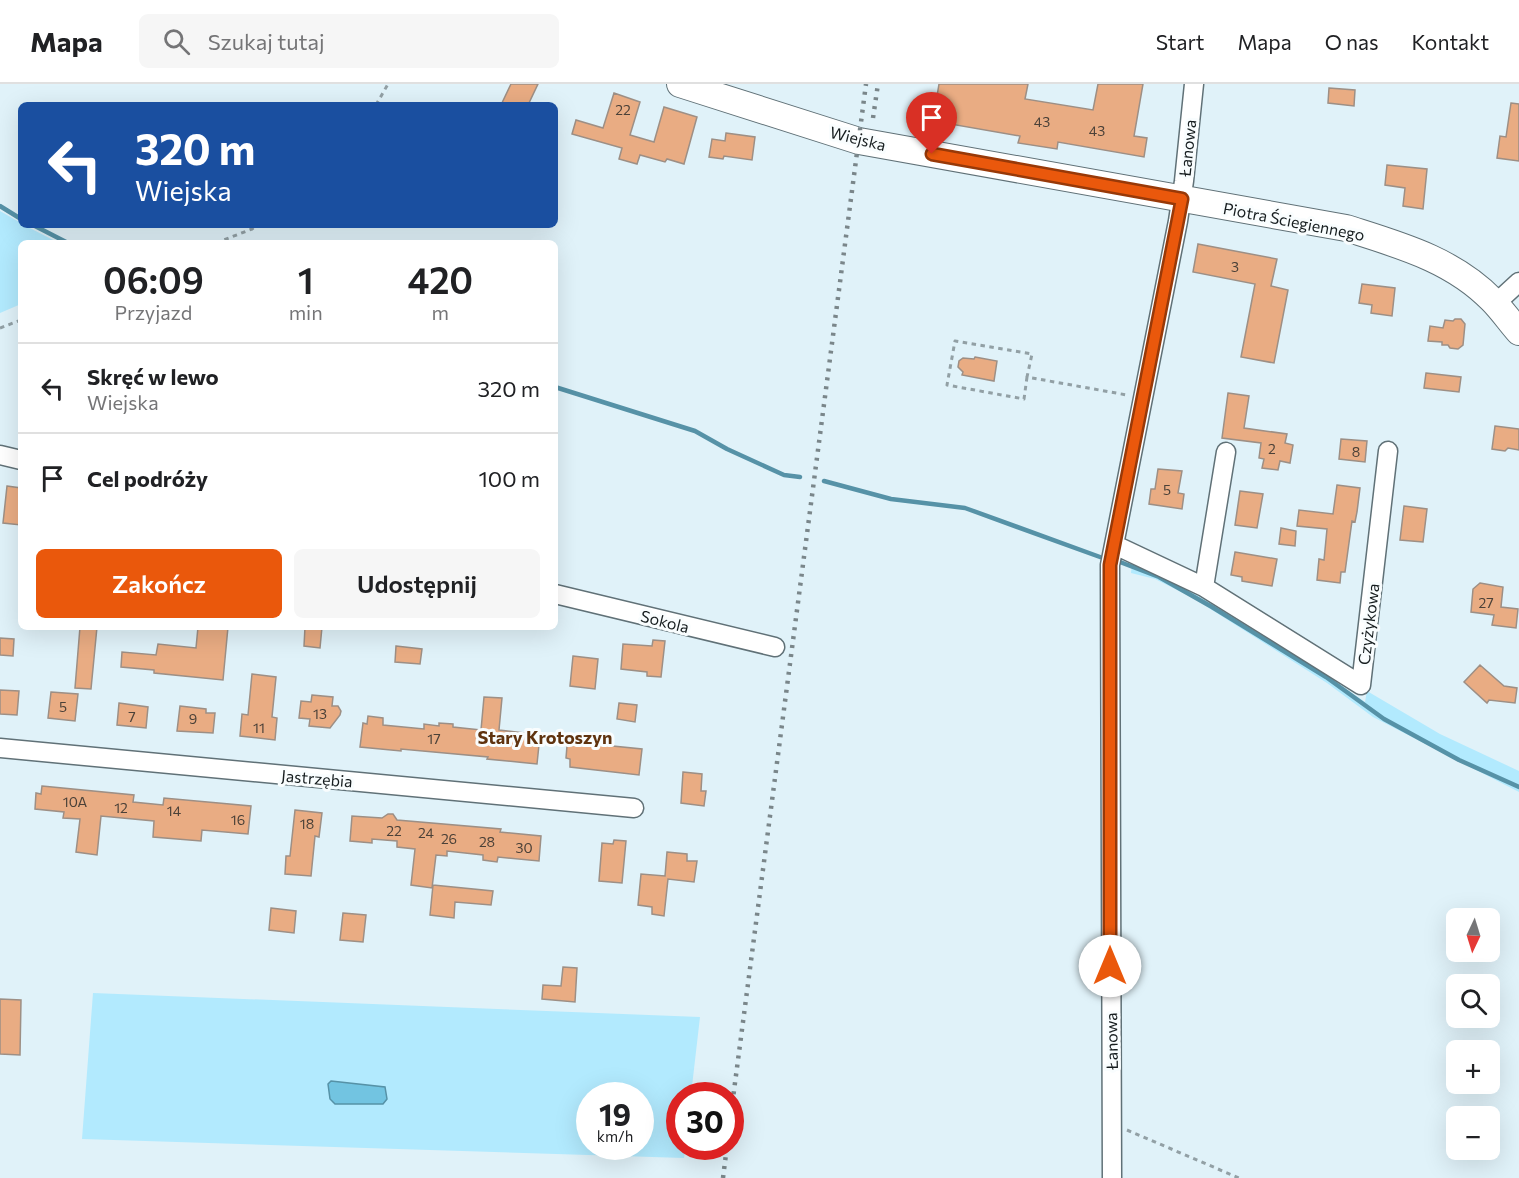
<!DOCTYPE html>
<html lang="pl">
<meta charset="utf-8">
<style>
body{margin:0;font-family:Commissioner,sans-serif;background:#f6f6f6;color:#202124;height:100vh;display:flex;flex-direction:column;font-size:22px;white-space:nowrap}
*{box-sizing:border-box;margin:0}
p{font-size:20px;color:#757577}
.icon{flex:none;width:33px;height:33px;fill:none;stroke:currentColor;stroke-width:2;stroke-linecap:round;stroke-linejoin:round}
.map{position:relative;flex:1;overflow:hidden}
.details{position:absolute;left:18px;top:156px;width:540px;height:390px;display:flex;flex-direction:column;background:#fff;border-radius:9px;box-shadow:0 6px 24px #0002}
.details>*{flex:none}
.hud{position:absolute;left:18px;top:18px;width:540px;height:126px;border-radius:9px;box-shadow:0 6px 24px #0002;background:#1a4fa0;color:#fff;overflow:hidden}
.needle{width:39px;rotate:184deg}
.tools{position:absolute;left:1446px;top:824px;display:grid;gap:12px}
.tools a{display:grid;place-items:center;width:54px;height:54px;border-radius:9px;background:#fff;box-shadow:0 6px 24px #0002;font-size:30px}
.speed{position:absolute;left:576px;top:998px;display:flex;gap:12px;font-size:30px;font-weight:700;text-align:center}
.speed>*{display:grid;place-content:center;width:78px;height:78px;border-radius:50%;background:#fff;box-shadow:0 6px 24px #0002;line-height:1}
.speed small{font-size:15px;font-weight:400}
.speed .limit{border:9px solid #d22;background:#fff;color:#111}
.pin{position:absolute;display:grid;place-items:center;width:51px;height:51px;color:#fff;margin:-62px -26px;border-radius:50% 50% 50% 0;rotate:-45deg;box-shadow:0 0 6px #0007}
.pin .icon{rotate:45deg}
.me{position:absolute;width:66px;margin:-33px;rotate:0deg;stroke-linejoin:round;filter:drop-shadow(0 0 4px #0008)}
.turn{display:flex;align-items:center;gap:21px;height:126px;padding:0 18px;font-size:27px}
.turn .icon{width:78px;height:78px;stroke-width:2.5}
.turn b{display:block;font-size:42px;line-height:51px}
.eta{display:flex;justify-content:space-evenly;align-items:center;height:102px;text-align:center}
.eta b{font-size:36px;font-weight:600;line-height:42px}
.cta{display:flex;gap:12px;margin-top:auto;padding:12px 18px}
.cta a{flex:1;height:69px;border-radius:9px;background:#ea580c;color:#fff;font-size:24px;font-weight:600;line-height:69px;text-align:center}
.cta a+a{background:#f6f6f6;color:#202124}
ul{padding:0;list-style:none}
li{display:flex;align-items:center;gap:18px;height:90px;padding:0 18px;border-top:2px solid #e0e0e0}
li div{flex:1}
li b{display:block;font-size:22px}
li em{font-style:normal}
header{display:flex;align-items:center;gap:36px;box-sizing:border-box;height:84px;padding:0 30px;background:#fff;border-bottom:2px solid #e0e0e0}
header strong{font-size:28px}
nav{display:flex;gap:33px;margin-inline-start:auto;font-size:21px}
.search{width:420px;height:54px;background:#f6f6f6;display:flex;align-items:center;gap:15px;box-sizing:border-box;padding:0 21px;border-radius:9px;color:#757577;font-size:22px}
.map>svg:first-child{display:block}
.green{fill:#b2eafe;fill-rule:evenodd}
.water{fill:#72c4e1;stroke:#5692a7;stroke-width:1.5}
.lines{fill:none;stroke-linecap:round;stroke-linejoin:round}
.stream{stroke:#5692a7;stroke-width:4.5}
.building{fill:#e9ac83;stroke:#9d8f85;stroke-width:1.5}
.street-casing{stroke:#607177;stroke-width:21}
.secondary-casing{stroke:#607177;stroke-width:28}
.path{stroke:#92a0a5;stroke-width:3;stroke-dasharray:4.5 4.5;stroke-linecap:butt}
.street{stroke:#fff;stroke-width:18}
.secondary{stroke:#fff;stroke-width:26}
.rail{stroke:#7a868a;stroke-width:4.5;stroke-dasharray:3 6;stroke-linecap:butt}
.route-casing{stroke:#983908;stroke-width:15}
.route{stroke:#ea580c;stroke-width:10}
.labels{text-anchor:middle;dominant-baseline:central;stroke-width:6;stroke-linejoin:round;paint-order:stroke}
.number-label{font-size:14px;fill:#4b4138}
.street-label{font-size:16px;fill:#161d1f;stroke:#f9fdfe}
.neighbourhood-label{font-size:18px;font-weight:bold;fill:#5f330f;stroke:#f9fdfe}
</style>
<header>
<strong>Mapa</strong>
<div class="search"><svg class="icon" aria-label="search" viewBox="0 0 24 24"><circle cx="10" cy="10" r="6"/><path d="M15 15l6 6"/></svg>Szukaj tutaj</div>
<nav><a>Start</a><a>Mapa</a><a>O nas</a><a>Kontakt</a></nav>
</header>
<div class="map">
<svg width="1519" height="1094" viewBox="0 0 1519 1094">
<rect width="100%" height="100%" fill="#e0f2f9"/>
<path class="green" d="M0 127 21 139V141H24L59 159H21V220L0 229Z
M1132 479C1176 497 1216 522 1257 547 1293 570 1329 593 1365 618L1367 607 1440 650 1519 687V708L1373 633 1327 599 1193 514 1155 495 1131 489Z
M93 909 700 933 691 1011H680V1062H686L684 1074 82 1055ZM590 1011H640V1062H590Z"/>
<path class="water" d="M331 997 385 1003 387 1015 383 1020H335L330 1015 328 1000Z"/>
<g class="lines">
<path class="stream" d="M0 122 21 135
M33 141 68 159
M555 303 695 347 727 365 784 391 800 393
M824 397 891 415 965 424 1100 473
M1120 478 1159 493 1212 523 1326 593 1384 635 1459 676 1519 703"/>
</g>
<path class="building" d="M511 0H538L528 21H501Z
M939 0H1028L1025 15 1093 26 1098 0H1143L1134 52 1147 54 1144 73 1058 58 1057 65 1018 59 1020 52 933 37Z
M1329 4 1355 6 1354 22 1328 19Z
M614 9 640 18 630 51 654 58 664 23 697 33 684 80 667 75 665 78 640 71 637 80 619 75 622 64 572 50 576 36 603 44Z
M1511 19 1519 20V77L1497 74 1500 52 1506 53Z
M726 49 755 53 752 76 724 72 723 75 709 73 712 55 725 57Z
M1387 81 1427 85 1423 125 1403 122 1405 104 1385 101Z
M1198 160 1277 175 1271 202 1288 206 1274 279 1241 273 1255 200 1193 188Z
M1362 200 1395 204 1392 232 1371 229 1372 221 1359 219Z
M1455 235H1461L1465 240 1463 261 1458 265 1450 264 1448 261H1442V258L1428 257 1430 242 1443 244 1445 236 1453 237Z
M975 273 997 277 994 297 962 291 963 288 958 283 959 277 963 274 974 275Z
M1426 289 1461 293 1459 308 1424 304Z
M1228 309 1249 312 1244 344 1287 350 1285 359 1293 361 1290 379 1280 377 1278 386 1262 384 1264 375 1259 374 1261 359 1222 354Z
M1495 342 1519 345V366L1508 364 1505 367 1492 365Z
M1341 355 1367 357 1365 378 1339 375Z
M1158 385 1182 387 1178 409 1184 410 1182 425 1149 420 1151 405H1155Z
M1337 401 1360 404 1357 428 1355 438 1352 437 1345 488H1341L1340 499 1317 496 1319 475 1324 476 1327 445 1297 442 1299 426 1333 430Z
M7 402 21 404V441L3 439Z
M1240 407 1263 410 1257 444 1235 441Z
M1404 422 1427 425 1423 458 1400 456Z
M1281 444 1296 447 1295 462 1279 460Z
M1235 468 1277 475 1272 502 1242 497V493L1231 491Z
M1480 499 1503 503 1501 523 1518 525 1516 544 1492 541 1494 531 1471 528 1473 505Z
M80 543H97L91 605 75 604Z
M198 543H228L223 596 154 589V586L121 583 122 568 156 571 158 560 196 564Z
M305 543H322L320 564 304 562Z
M0 554 14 555 13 572 0 571Z
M653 556 665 557 661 593 647 592V588L621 585 623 560 652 562Z
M396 562 422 565 420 580 395 578Z
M573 572 598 575 595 605 570 602Z
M1480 581 1504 602 1517 604 1515 619 1489 616 1487 619 1464 598Z
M252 590 276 593 272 633 277 634 275 656 240 652 242 630 248 631Z
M0 606 19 607 17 631 0 630Z
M51 608 78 610 75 637 48 634Z
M312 611 333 613 332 622H338L341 627 340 631 330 644 309 642 310 635 299 634 301 617 311 618Z
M484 613 502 614 499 646 540 651 537 680 487 675 488 673 401 665V667L360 663 363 639 367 640 368 632 383 634V641L424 645V640L439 642V639L453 640V643L481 646Z
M119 619 148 623 146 644 117 641Z
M619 619 637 621 635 638 617 635Z
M180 622 206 625V629H215L213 649 177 647Z
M579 652 593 654V660L642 665 639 691 570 683V675L566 674 567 662H572V659L578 660Z
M683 688 702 690 701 707H706L704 722 681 719Z
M42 702 134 711 133 718 163 721 164 714 251 722 248 750 202 746 201 757 153 753 154 737 101 732 97 771 76 768 80 735 63 734 64 728 35 725 36 709 41 710Z
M295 726 322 729 319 753 315 752 311 792 285 790 286 772H290Z
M388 730H393L397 736 501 745 500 748 541 752 539 777 498 773 497 778 483 776V771L447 767V772L436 771 432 804 411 801 415 765 397 763V757L372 755V759L350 757 352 732 382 734Z
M614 756 626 757 622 799 599 797 602 759 613 760Z
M667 768 687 770V777H697L694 798 668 795 664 832 652 830V823L638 821 641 790 665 792Z
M433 801 493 807 491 821 455 818 454 834 430 831Z
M271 824 296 827 294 849 269 846Z
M343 829 366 831 363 858 340 856Z
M563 883 577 884 575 918 542 915 543 901 561 902Z
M0 915 21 916 20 971 0 970Z"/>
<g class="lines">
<g class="street-casing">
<path id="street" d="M1495 220 1519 198
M0 371 21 376
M1115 461 1204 503 1361 601 1388 367
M1204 503 1226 368
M555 510 775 563
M0 664 634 724
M1112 1094 1110 481 1178 137 1184 97 1194 0"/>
</g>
<g class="secondary-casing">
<path id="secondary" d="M680 0 859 57 1346 144C1399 161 1452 175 1492 216 1502 226 1510 238 1519 248"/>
</g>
<path class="path" d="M376 21 388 0
M216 159 252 145 257 141
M0 244 21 236
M1027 293 1024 315 947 301 955 257 1032 270 1027 293 1127 311
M1127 1046 1239 1094"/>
<use href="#street" class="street"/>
<use href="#secondary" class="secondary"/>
<path class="rail" d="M873 34 878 0
M730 1037 866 0
M723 1094 727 1062"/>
</g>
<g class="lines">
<g class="route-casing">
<path id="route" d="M932 70 1182 115 1110 481V882"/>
</g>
<use href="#route" class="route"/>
</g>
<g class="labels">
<g class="number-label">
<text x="623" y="25">22</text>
<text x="1042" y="37">43</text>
<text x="1097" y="46">43</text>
<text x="1235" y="182">3</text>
<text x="1272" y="364">2</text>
<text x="1356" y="367">8</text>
<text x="1167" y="405">5</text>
<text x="1486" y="518">27</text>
<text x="63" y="622">5</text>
<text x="320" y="629">13</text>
<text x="132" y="632">7</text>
<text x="193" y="634">9</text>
<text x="259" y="643">11</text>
<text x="434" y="654">17</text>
<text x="75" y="717">10A</text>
<text x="121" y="723">12</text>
<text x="174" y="726">14</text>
<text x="238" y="735">16</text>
<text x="307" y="739">18</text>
<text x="394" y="746">22</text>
<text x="426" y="748">24</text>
<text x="449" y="754">26</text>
<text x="487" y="757">28</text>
<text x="524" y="763">30</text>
</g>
<g class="street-label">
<text transform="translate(858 54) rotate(14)">Wiejska</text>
<text transform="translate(1187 64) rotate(-84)">Łanowa</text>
<text transform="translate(1294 137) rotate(11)">Piotra Ściegiennego</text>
<text transform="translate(665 537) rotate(14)">Sokola</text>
<text transform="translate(1368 540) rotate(-83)">Czyżykowa</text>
<text transform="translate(317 694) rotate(5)">Jastrzębia</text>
<text transform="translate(1111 957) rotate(-91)">Łanowa</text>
</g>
<g class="neighbourhood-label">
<text x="545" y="653">Stary Krotoszyn</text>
</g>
</g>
</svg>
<div class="tools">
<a><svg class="needle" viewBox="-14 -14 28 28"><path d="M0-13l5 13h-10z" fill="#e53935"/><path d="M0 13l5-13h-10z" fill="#757577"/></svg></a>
<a><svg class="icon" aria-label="search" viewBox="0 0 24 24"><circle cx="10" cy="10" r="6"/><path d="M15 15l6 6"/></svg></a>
<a>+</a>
<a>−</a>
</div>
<div class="speed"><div>19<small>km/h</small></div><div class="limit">30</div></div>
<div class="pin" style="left:932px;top:70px;background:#d93025"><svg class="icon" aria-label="arrive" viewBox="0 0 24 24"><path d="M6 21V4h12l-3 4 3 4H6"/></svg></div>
<svg class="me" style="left:1110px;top:882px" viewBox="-20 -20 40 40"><circle r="19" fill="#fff"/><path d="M0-13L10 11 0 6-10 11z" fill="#ea580c"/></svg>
<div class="hud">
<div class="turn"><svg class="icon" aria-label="left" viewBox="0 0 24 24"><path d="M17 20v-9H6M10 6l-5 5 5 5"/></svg><div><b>320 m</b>Wiejska</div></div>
</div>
<section class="details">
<div class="eta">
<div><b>06:09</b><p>Przyjazd</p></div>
<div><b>1</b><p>min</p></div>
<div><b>420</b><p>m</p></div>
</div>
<ul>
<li><svg class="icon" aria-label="left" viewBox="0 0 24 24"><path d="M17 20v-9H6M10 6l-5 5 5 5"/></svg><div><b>Skręć w lewo</b><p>Wiejska</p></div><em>320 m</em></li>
<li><svg class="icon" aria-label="arrive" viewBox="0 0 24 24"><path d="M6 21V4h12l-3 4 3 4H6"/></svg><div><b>Cel podróży</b></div><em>100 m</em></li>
</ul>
<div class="cta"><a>Zakończ</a><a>Udostępnij</a></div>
</section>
</div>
